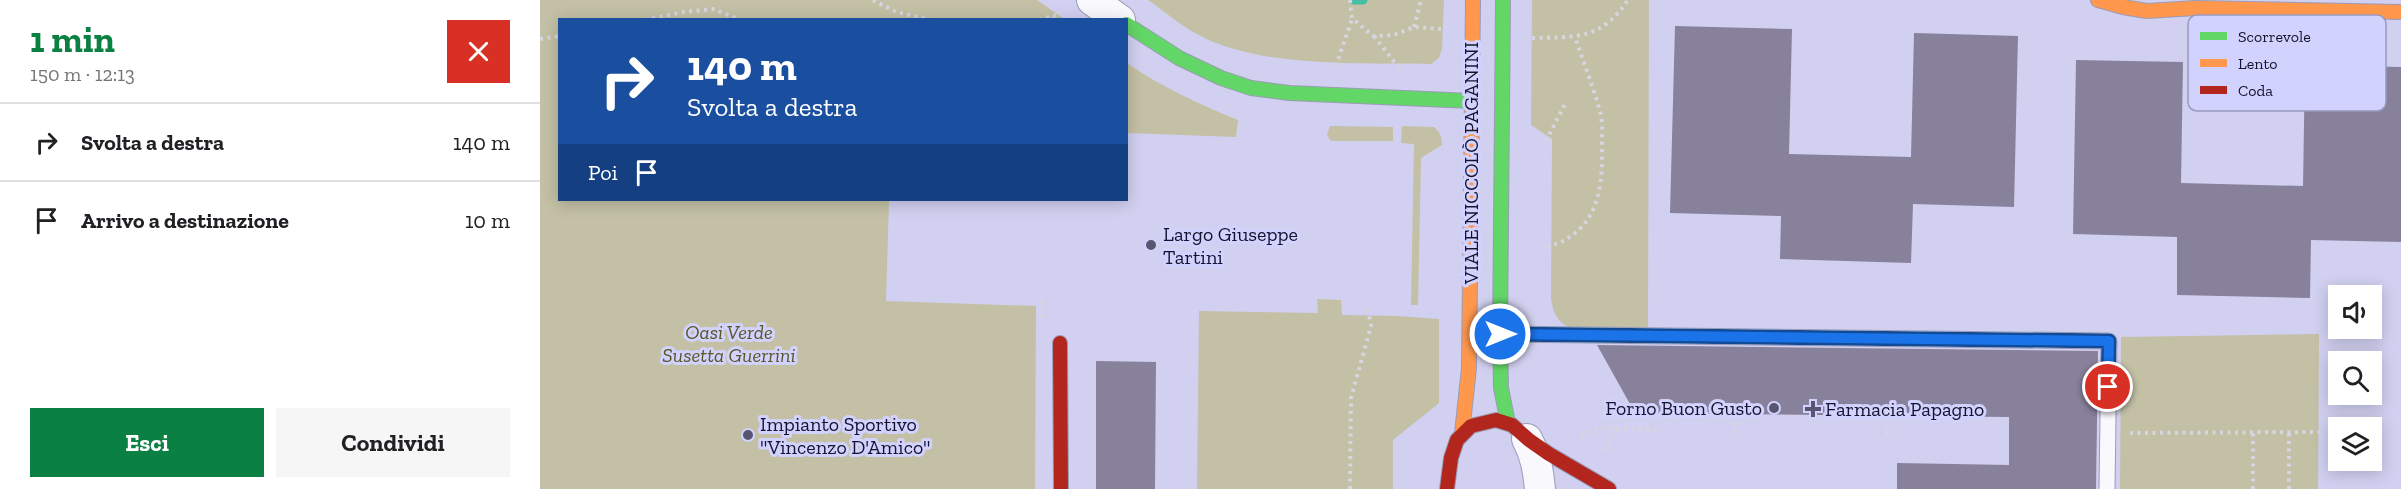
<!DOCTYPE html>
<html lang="it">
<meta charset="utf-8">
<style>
body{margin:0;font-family:"Zilla Slab",serif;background:#f6f6f6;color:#202124;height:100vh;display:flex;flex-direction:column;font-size:22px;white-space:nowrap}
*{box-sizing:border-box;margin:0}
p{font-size:20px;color:#757577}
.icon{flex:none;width:33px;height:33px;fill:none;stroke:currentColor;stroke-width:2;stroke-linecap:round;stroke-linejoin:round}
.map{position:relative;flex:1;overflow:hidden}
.side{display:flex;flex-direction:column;background:#fff;width:540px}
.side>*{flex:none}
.hud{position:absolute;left:18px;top:18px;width:570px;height:183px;border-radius:0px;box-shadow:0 3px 15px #0003;background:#1a4fa0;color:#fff;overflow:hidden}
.fabs{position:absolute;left:1788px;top:285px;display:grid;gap:12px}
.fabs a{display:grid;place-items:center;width:54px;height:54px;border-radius:0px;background:#fff;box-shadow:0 3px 15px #0003;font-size:30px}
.pin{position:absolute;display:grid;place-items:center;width:51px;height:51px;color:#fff;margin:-26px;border:3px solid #fff;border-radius:50%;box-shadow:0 2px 6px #0007}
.me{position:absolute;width:66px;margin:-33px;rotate:90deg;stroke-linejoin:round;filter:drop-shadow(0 0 4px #0008)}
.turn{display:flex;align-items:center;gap:21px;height:126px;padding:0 30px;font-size:27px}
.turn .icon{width:78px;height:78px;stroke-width:2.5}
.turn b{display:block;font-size:42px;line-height:51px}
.then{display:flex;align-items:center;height:57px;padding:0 30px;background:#0003;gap:12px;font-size:22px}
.round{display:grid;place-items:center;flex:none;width:63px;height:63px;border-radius:0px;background:#f6f6f6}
.overview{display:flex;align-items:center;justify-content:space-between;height:102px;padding:0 30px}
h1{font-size:36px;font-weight:700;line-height:45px;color:#0b8043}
.cta{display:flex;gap:12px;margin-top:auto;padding:12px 30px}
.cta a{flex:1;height:69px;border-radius:0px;background:#0b8043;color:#fff;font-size:24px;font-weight:700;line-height:69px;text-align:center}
.cta a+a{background:#f6f6f6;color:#202124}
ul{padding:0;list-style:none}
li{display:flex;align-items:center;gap:18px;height:78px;padding:0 30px;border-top:2px solid #e0e0e0}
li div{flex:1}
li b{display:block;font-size:22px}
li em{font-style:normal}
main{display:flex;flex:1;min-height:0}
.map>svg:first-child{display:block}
.green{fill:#c3c0a5}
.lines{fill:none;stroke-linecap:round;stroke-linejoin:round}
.stream{stroke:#45bea5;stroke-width:9}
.building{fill:#87819b}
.lane-casing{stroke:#9c9bb6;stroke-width:17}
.street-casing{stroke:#9c9bb6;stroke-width:32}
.fast-casing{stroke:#9c9bb6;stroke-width:16}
.slow-casing{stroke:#9c9bb6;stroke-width:16}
.jam-casing{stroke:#9c9bb6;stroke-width:16}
.path{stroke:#d6d6e1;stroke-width:4;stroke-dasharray:3 4.5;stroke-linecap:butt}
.lane{stroke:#f8f8fd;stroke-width:15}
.street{stroke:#f8f8fd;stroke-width:30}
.fast{stroke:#63d668;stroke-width:14}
.slow{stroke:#ff974d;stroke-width:14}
.jam{stroke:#b3261e;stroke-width:14}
.route-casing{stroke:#114b97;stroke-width:15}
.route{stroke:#1a73e8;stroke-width:10}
.poi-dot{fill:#575571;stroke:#d2d2fe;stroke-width:2}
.labels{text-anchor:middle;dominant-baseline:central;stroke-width:6;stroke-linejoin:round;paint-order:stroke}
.street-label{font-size:20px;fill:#15132d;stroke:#d2d2fe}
.poi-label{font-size:20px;fill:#15132d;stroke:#d2d2fe;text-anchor:start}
.park-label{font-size:20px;font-style:italic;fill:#595524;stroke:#d2d2fe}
.key{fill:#d2d2fe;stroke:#9999bf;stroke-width:1.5}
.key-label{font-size:16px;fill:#15132d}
</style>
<main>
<section class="side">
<div class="overview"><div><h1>1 min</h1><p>150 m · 12:13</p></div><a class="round" style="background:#d93025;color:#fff"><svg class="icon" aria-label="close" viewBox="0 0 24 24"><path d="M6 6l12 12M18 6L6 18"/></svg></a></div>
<ul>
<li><svg class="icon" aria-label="right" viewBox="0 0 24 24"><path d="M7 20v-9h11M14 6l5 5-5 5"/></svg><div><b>Svolta a destra</b></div><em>140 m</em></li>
<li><svg class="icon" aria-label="arrive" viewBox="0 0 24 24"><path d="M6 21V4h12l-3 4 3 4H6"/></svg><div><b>Arrivo a destinazione</b></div><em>10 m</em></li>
</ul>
<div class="cta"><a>Esci</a><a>Condividi</a></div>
</section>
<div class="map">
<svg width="1861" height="489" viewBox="0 0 1861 489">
<rect width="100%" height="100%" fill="#d1d0f0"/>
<path class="green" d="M0 0H497L524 19 20 20V200H349L346 301 496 306 495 489H0Z
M608 0H904L902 49 899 58 891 64C822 63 717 68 657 34 640 25 624 11 608 0Z
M992 0H1109L1108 327H1028C1016 320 1013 312 1011 298L1012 139 991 125Z
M587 63C621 87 659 104 698 120L696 137 587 133Z
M790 126 853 127V141H791L787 135Z
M862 126 894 127C900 132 902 137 902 145L881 158 878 305H871L874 144 861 143Z
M777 299 801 300 802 315 857 316 899 319V403L853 440V489H657L659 311 778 313Z
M1779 334 1778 489H1580L1581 337Z"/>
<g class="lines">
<path class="stream" d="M814 0H823"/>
</g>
<path class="building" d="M1135 26 1252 29 1249 154 1371 157 1374 33 1478 36 1474 207 1373 204 1371 263 1240 259 1241 216 1130 213Z
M1536 60 1643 62 1641 183 1763 186 1765 65 1861 67V242L1771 240 1770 298 1637 295V237L1533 234Z
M1057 345 1558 351 1556 489H1357V463L1469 465V417L1095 413Z
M556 361 616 362 615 489H556Z"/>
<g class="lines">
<g class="lane-casing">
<path id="lane" d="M960 334 1569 341 1567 489"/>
</g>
<g class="street-casing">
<path id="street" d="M552 0 580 20
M987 439C996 456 998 470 1000 489"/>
</g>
<g class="fast-casing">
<path id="fast" d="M963 0 960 334 961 388 968 423
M586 24 639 58 681 78 711 88 749 93 932 101"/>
</g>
<g class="slow-casing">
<path id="slow" d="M1558 0 1583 7 1607 11 1656 8 1861 12
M922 433 929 368 933 0"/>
</g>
<g class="jam-casing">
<path id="jam" d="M520 343 521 489
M907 489 911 458 917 440 931 426 956 420 972 425 989 440 1009 454 1069 489"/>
</g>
<path class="path" d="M333 0 356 12 392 20
M810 0 812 18 833 36 854 35 874 27 902 29
M105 20 144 12 173 9 201 20
M499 20 516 15
M513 20 521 9
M874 27 881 0
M834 36 859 68
M992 38C1036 37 1061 40 1088 0
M0 39 20 36
M796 66 812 19
M1006 141 1026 102
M1007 247C1056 233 1063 193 1062 148 1062 136 1063 123 1060 111 1053 86 1043 61 1035 37
M501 300V320
M1194 433 1196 417
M1590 433 1784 432
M1347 435V419
M1041 436 1059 427 1119 430
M1064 451 1078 429
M810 489 811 398 831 326 828 309
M1713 489V432
M1749 489V432"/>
<use href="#lane" class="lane"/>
<use href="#street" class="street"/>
<use href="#fast" class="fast"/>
<use href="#slow" class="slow"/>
<use href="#jam" class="jam"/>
</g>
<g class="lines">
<g class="route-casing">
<path id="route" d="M960 334 1569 341 1568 387"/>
</g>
<use href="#route" class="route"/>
</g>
<g class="poi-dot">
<circle cx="611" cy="245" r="6"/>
<circle cx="1234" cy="408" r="6"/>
<path d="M1270 400h6v6h6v6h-6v6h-6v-6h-6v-6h6z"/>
<circle cx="208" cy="435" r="6"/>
</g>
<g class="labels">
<g class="street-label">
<text transform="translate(931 163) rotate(-90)">VIALE NICCOLÒ PAGANINI</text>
</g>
<g class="poi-label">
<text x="623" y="234">Largo Giuseppe<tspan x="623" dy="23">Tartini</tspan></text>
<text x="1222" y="408" text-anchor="end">Forno Buon Gusto</text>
<text x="1285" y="409">Farmacia Papagno</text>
<text x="220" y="424">Impianto Sportivo<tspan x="220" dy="23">"Vincenzo D'Amico"</tspan></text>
</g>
<g class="park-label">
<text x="189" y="332">Oasi Verde<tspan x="189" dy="23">Susetta Guerrini</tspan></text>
</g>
</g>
<rect x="1648" y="15" width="198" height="96" rx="9" class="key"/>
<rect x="1660" y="32" width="27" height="8" fill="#63d668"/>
<rect x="1660" y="59" width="27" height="8" fill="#ff974d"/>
<rect x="1660" y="86" width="27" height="8" fill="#b3261e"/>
<g class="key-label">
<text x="1698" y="42">Scorrevole</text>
<text x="1698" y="69">Lento</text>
<text x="1698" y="96">Coda</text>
</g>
</svg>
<div class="fabs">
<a><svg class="icon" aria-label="sound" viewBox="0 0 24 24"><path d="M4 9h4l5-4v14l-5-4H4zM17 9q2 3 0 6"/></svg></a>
<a><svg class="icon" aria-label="search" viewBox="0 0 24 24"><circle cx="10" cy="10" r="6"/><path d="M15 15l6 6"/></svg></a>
<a><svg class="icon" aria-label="layers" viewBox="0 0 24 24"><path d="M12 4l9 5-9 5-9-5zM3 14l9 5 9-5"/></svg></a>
</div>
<div class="pin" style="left:1568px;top:387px;background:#d93025"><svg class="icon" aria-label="arrive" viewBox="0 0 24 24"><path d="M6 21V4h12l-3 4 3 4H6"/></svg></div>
<svg class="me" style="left:960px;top:334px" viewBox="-20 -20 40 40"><circle r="17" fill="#1a73e8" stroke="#fff" stroke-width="3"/><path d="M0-11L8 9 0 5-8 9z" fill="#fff"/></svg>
<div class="hud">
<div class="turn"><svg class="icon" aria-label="right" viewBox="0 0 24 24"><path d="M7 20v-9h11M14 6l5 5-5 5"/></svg><div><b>140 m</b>Svolta a destra</div></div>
<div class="then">Poi<svg class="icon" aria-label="arrive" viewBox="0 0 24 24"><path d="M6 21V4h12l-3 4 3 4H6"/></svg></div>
</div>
</div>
</main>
